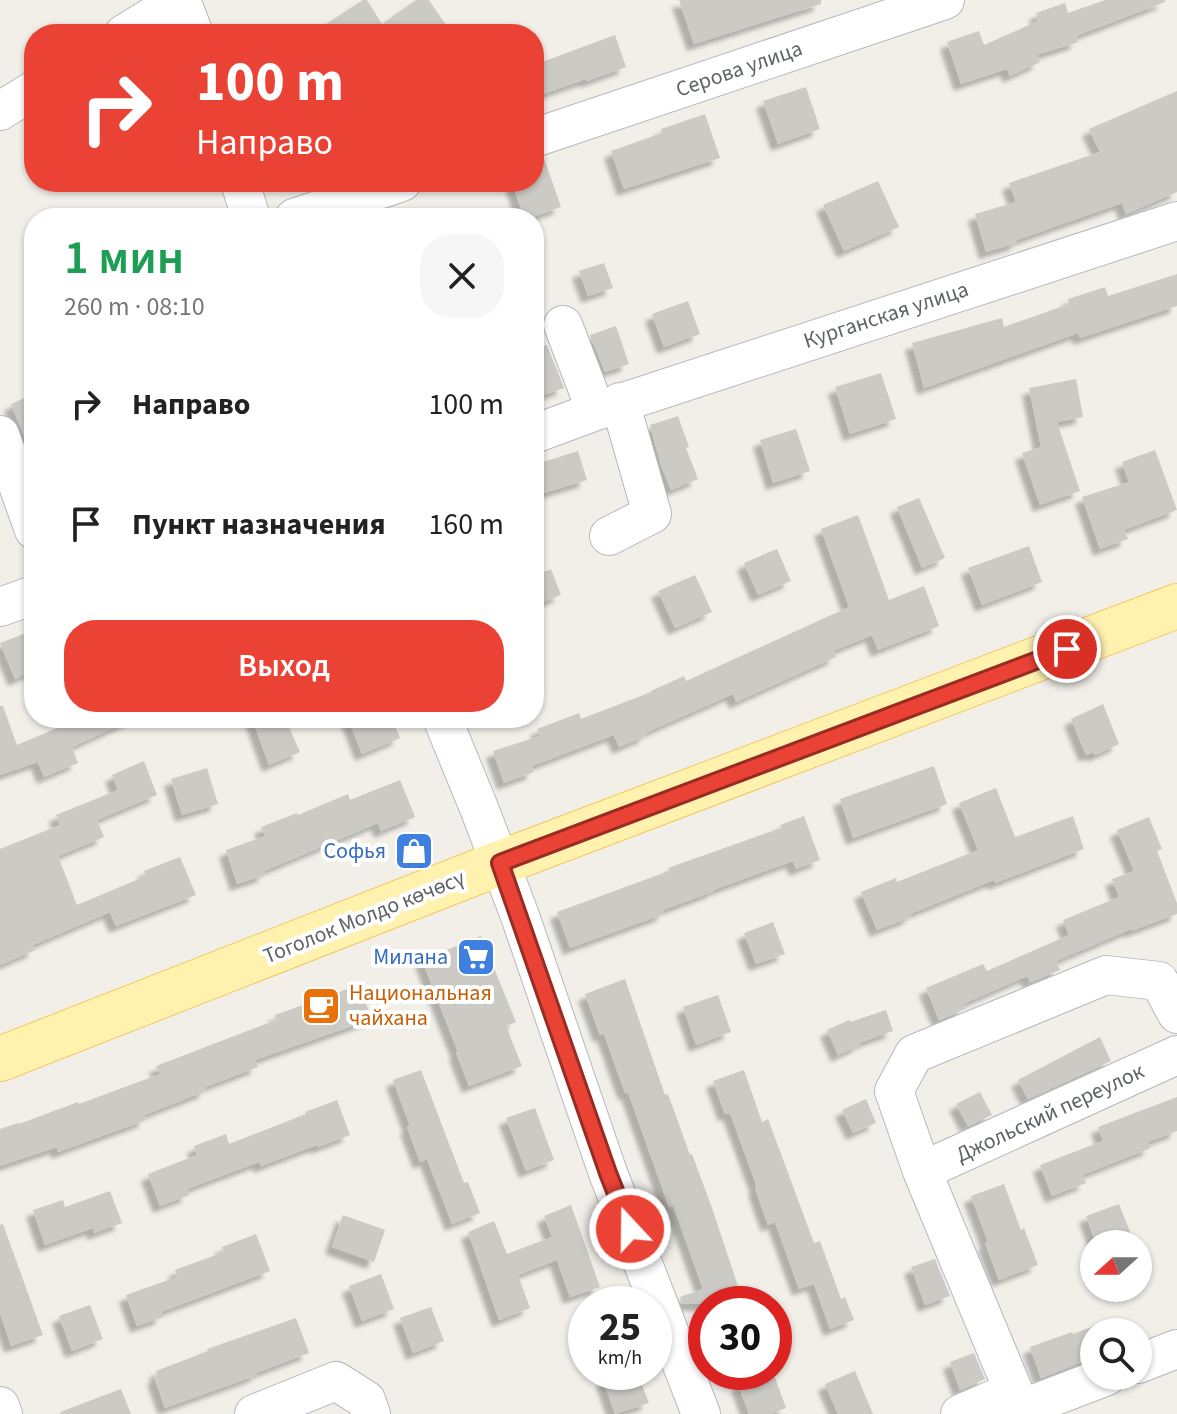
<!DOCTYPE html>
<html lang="ru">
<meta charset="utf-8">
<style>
body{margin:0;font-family:"Source Sans 3",sans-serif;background:#f6f6f6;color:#222;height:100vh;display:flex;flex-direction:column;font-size:30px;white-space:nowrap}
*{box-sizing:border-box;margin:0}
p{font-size:26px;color:#767676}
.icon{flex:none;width:44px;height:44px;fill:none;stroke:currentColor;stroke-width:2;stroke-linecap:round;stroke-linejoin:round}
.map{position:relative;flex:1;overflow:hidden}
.sheet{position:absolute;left:24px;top:208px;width:520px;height:520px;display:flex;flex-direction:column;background:#fff;border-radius:32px;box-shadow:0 2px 6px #0004}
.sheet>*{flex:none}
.top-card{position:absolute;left:24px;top:24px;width:520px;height:168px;border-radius:32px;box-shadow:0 2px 6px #0004;background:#ea4335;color:#fff;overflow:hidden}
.needle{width:52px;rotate:249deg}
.fabs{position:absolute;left:1080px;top:1230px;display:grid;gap:16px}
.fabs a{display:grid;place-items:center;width:72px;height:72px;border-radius:50%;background:#fff;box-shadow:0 2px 6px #0004;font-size:40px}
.speed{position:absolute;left:568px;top:1286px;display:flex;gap:16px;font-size:40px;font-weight:700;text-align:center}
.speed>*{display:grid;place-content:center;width:104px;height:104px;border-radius:50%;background:#fff;box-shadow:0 2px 6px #0004;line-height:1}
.speed small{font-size:20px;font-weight:400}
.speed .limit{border:12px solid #d22;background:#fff;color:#111}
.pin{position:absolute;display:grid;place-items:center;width:68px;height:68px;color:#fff;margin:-34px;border:4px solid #fff;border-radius:50%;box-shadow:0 2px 8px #0007}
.me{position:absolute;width:88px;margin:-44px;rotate:339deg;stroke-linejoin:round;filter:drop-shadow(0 0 6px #0008)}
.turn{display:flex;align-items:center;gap:28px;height:168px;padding:0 40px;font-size:36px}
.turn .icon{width:104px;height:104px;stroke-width:2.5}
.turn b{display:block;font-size:56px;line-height:68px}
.round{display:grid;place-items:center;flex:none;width:84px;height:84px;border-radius:32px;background:#f6f6f6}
.summary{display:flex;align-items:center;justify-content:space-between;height:136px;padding:0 40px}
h1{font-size:48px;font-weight:600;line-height:60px;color:#1e9e55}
.button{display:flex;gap:16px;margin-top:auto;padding:16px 40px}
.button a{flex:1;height:92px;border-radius:32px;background:#ea4335;color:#fff;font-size:32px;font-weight:600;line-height:92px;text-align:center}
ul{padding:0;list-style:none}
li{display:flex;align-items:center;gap:24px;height:120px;padding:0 40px}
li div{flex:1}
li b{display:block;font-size:30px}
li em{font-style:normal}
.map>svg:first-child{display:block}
.building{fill:#cccac5;filter:url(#shadow)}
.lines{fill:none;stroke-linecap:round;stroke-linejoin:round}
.minor-casing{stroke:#b5b8bc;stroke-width:40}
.major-casing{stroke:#f2c960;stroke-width:46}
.minor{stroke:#fff;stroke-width:38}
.major{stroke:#fff2af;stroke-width:44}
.route-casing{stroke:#982c22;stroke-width:20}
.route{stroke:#ea4335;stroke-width:14}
.labels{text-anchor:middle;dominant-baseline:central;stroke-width:8;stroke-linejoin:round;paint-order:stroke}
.street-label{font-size:22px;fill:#5f6368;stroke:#fff}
.shop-label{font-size:22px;fill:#366cbe;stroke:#fff;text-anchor:end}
.food-label{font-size:22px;fill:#c56008;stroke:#fff;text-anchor:start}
</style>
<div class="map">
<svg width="1177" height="1414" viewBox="0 0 1177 1414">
<defs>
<filter id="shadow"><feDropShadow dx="-7" dy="7" stdDeviation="2" flood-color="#0004"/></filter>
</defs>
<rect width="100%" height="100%" fill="#f1efe8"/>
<path class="building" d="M363 0H367L382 24 416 0H429L446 25 433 34H311Z
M679 0H821V4L694 44Z
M1105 0H1165V2L1076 36 1078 42 1037 55 1040 62 1010 76 1007 69 961 84 947 42 979 31 984 45 1038 21 1036 13 1065 3 1068 13Z
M615 35 626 67 587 81 586 79 534 97V65Z
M806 87 820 129 778 144 763 101Z
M1177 91V192L1126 214 1122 203 1017 240V243L986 252 975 214 1016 202 1009 183 1100 152 1089 129Z
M705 114 720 158 624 189 611 151 662 133 661 129Z
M544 158 561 207 530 218H524L512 182H534V159Z
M878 181 899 227 844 251 823 205Z
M604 263 613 288 588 296 579 271Z
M1177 274V306L1080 338 1078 333 924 388 912 343 1002 318 1004 327 1069 304 1068 299 1105 287 1108 296Z
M688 301 700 334 664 347 652 314Z
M616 326 629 364 605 372 590 335Z
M547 345 564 388 534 398V349Z
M881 373 896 419 850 434 835 387Z
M1076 379 1083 417 1057 422 1080 491 1040 505 1022 453 1041 447 1029 388Z
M34 394V459L11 404Z
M678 416 689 447 686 448 698 479 671 490 661 465 650 425Z
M796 429 810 471 773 483 760 440Z
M1155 450 1177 510 1124 530 1128 539 1100 549 1082 497 1129 482 1122 462Z
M578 451 587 480 534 496V465Z
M919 498 945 558 922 568 897 507Z
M858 515 889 600 924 586 939 626 878 650 872 635 833 651 836 657 736 702 733 694 645 733 646 736 619 747 614 735 532 766 534 772 504 783 493 751 540 736 537 729 579 713 581 719 651 692V691L684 676 686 681 849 607 821 529Z
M1029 546 1042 582 982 605 968 568Z
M777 549 791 581 758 595 744 563Z
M551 569 561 595 534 606V576Z
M695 575 712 612 675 628 658 591Z
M34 630V671L15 679 0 643Z
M1103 704 1119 744 1095 755 1093 752 1086 755 1071 719Z
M0 706H3L17 745 81 718H135L72 747 78 763 44 777 38 762 0 775Z
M252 718H285L300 752 269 765Z
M348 718H392L400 738 362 754Z
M144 761 157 795 97 820 104 837 58 856 77 905 146 876 144 871 180 857 196 895 116 926 110 912 33 945 35 950 0 965V849L60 825 56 815 118 790 112 775Z
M934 766 947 804 853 838 840 799Z
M207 768 218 804 182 815 171 779Z
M400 780 415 817 381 831 378 823 264 871 265 875 237 884 226 850 265 836 261 827 297 813 298 815 348 794 350 800Z
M996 788 1015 837 1073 816 1084 849 995 883 994 880 910 914 911 917 877 930 861 892 896 878 897 882 978 850 959 803Z
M804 816 820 860 796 869 793 861 713 890 714 891 663 910 664 914 570 948 557 912 669 871 668 868 781 828 780 825Z
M1149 817 1162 849 1157 851 1177 903V914L1131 931V929L1056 961 1060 970 1030 982 1027 976 963 1004 965 1009 939 1020 926 988 983 964 987 971 1069 935 1063 920 1119 897 1112 879 1134 871 1117 830Z
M773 922 785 954 756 964 744 933Z
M481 936 516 1022 506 1026 522 1066 469 1086 456 1053 458 1052 422 960Z
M625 979 665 1095 668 1094 690 1155 692 1154 712 1208 744 1304H682L680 1297 703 1289 673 1205 669 1207 628 1092 625 1093 604 1034 600 1035 585 994Z
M359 985 372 1019 255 1060 258 1067 205 1087 206 1091 144 1115 146 1120 58 1152 57 1147 0 1166V1129L18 1123 19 1124 78 1102 79 1104 160 1074 156 1066 276 1020 275 1015Z
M718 995 731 1032 696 1045 683 1007Z
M886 1010 893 1031 859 1043 860 1045 838 1055 827 1030 849 1020 850 1022Z
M1100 1037 1111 1061 1028 1099 1018 1080Z
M421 1070 464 1183 468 1182 480 1213 452 1224 427 1159 420 1162 407 1127 410 1126 393 1080Z
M744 1070 762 1122 768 1119 814 1243 820 1241 841 1299 845 1297 854 1320 830 1329 814 1284 799 1289 775 1222 768 1225 755 1188 757 1187 730 1113 725 1114 713 1081Z
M980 1092 992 1115 968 1126 956 1104Z
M1177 1097V1131L1148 1142 1151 1148 1082 1175 1086 1183 1052 1196 1040 1165 1103 1141 1098 1127Z
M866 1099 876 1123 853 1133 842 1110Z
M337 1100 350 1135 318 1147 317 1145 261 1166 259 1162 187 1189 189 1195 160 1206 148 1174 197 1155 194 1146 226 1134 229 1144 306 1114 305 1112Z
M535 1108 554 1160 526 1171 506 1118Z
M1004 1184 1021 1230 1024 1228 1038 1265 999 1280 985 1243 988 1242 971 1196Z
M110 1191 122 1223 94 1233 93 1228 45 1245 33 1210 63 1200 65 1207Z
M1119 1204 1131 1234 1105 1244H1096L1086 1216Z
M571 1205 600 1287 570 1297 557 1260 518 1275 530 1308 499 1320 468 1232 494 1221 507 1254 552 1237 544 1216Z
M343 1215 385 1230 374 1262 332 1247Z
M3 1224 43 1335 11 1346 0 1313V1225Z
M256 1234 270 1271 161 1312 163 1317 137 1326 126 1295 177 1277 175 1270 224 1252 222 1247Z
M935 1259 950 1296 925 1305 911 1267Z
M381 1274 394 1309 362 1321 349 1286Z
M90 1305 103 1339 72 1351 59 1316Z
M431 1307 444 1341 413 1353 400 1318Z
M296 1318 309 1353 256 1373 257 1375 165 1408 154 1377 158 1376 156 1371 208 1351 207 1349Z
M1094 1326V1357L1041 1378 1030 1347 1072 1332 1073 1334Z
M974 1353 985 1379 960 1390 950 1362Z
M855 1371 873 1414H838L825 1384Z
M623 1372H637L649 1403 615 1414 603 1380Z
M773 1372 786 1408 770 1414H749L738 1384Z
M121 1389 131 1414H61L60 1412Z"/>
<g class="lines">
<g class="minor-casing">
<path id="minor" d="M181 0 194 34
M124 34 179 0
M0 111 34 90
M534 138 945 0
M240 182 251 218
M294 218 402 182
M563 325 596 411 1177 221
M534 434 596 411
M0 435 34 530
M609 536 652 514 620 402
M0 607 34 595
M442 718 479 808 520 916 608 1173 701 1414
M922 1171 894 1091 914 1054 1106 975 1159 981 1177 1014
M1138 1364 1177 1349
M0 1406 3 1414
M1021 1409 1107 1376
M254 1414 336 1381 366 1400 371 1414
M960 1414 1013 1391
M1023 1414 922 1171 1177 1055"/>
</g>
<g class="major-casing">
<path id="major" d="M0 1059 500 863 1177 606"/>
</g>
<use href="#minor" class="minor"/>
<use href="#major" class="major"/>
</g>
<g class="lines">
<g class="route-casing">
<path id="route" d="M630 1229 608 1173 500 863 1067 649"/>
</g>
<use href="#route" class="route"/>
</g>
<defs>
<g id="shop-square" transform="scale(2)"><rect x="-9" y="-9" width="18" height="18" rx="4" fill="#3f7fe0" stroke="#fff"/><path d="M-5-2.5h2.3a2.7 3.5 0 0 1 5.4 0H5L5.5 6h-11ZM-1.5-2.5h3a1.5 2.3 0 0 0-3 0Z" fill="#fff"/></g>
<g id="supermarket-square" transform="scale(2)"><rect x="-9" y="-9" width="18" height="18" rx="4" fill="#3f7fe0" stroke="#fff"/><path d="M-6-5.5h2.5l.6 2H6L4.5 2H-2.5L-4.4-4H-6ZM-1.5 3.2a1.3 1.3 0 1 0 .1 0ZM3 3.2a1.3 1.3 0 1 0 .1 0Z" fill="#fff"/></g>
<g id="cafe-square" transform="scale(2)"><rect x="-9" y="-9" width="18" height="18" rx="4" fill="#e8710a" stroke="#fff"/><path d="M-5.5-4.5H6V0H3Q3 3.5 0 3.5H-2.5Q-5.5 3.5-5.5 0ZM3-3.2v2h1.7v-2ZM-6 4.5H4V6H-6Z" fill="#fff"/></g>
</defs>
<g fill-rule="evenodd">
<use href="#shop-square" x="414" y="851"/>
<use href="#supermarket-square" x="476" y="957"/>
<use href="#cafe-square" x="321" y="1006"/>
</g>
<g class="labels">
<g class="street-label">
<text transform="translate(739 69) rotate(-19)">Серова улица</text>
<text transform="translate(886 315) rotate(-18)">Курганская улица</text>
<text transform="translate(364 917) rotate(-22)">Тоголок Молдо көчөсү</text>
<text transform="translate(1050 1113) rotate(-25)">Джольский переулок</text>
</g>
<g class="shop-label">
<text x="386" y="851">Софья</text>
<text x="448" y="957">Милана</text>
</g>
<g class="food-label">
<text x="349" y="993">Национальная<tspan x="349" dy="25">чайхана</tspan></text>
</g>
</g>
</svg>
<div class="fabs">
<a><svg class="needle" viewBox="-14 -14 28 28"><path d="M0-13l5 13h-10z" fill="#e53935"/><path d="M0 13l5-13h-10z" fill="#767676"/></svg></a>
<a><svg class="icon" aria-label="search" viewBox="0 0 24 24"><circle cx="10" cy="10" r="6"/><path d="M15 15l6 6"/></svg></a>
</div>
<div class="speed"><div>25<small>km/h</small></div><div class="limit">30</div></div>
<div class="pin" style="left:1067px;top:649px;background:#d93025"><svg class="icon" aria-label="arrive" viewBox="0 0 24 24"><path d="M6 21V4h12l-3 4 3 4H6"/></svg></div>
<svg class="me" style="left:630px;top:1229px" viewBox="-20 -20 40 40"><circle r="17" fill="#ea4335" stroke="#fff" stroke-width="3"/><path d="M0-11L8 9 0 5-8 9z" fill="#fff"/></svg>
<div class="top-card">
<div class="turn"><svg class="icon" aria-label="right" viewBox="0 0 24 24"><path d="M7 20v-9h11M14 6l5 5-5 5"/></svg><div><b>100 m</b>Направо</div></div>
</div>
<section class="sheet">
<div class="summary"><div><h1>1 мин</h1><p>260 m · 08:10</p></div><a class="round"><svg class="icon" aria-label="close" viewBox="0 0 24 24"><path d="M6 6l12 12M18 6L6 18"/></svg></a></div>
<ul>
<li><svg class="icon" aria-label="right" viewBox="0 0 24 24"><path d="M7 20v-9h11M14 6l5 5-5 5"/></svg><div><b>Направо</b></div><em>100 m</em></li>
<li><svg class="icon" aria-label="arrive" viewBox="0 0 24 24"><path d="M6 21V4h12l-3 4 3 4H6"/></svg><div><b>Пункт назначения</b></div><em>160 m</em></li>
</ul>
<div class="button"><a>Выход</a></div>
</section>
</div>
